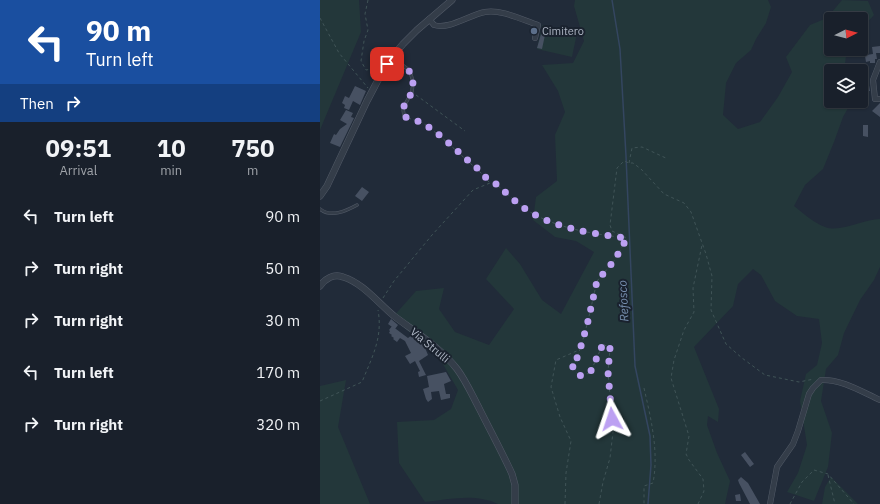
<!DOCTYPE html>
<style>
body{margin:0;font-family:"IBM Plex Sans",sans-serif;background:#262d37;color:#f1f3f6;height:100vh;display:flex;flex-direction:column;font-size:15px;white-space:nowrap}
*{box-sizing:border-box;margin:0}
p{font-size:13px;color:#9fa3a9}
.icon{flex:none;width:22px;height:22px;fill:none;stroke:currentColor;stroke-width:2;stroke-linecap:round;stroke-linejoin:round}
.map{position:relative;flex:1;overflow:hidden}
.details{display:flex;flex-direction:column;background:#19202b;width:320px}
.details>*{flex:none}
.hud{background:#1a4fa0;color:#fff;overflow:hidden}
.needle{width:26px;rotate:84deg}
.buttons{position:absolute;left:504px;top:12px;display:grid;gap:8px}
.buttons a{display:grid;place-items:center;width:44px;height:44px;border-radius:4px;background:#19202b;box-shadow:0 1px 3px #0004,0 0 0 1px #373e47;font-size:20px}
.pin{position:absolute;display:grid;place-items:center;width:34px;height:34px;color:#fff;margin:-17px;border-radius:8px;box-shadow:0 2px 6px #0006}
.me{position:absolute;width:44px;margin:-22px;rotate:355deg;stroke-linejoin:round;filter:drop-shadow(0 0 3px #0008)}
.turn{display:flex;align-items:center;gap:14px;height:84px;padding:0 20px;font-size:18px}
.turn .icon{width:52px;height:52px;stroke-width:2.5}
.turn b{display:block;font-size:28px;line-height:34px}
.then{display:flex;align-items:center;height:38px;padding:0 20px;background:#0003;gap:8px;font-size:15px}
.eta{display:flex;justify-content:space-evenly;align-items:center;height:68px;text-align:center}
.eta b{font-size:24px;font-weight:700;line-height:28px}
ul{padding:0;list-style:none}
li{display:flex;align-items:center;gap:12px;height:52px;padding:0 20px}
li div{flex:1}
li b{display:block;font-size:15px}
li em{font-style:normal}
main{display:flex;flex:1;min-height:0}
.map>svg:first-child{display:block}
.green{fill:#23373a}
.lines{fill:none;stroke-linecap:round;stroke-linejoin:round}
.stream{stroke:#344660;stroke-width:1.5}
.building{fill:#475162}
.service-casing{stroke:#525a67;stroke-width:3.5}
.minor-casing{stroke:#525a67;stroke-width:6}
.tertiary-casing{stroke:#525a67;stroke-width:7}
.path{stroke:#405457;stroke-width:1;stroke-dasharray:3 3;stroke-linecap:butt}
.service{stroke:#343d49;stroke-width:2.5}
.minor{stroke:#343d49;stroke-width:5}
.tertiary{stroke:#343d49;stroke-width:6}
.route{stroke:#bca0f2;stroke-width:7;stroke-dasharray:0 12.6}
.service-dot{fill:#5c6f8a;stroke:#1a222e;stroke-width:1.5}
.labels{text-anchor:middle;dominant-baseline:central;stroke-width:4;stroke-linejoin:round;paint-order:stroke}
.poi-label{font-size:11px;fill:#afb7c5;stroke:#1a222e;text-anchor:start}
.street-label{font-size:11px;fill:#afb7c5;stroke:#1a222e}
.water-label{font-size:12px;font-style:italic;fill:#768eae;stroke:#1a222e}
</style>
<main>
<section class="details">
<div class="hud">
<div class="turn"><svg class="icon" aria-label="left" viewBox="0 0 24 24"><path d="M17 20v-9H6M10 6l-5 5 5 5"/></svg><div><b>90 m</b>Turn left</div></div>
<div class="then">Then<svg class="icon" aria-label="right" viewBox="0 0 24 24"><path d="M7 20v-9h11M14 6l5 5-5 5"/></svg></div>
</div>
<div class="eta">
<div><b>09:51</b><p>Arrival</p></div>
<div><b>10</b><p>min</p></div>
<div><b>750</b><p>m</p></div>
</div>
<ul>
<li><svg class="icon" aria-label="left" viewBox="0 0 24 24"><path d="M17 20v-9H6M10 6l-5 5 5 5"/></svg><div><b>Turn left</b></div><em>90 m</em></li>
<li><svg class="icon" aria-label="right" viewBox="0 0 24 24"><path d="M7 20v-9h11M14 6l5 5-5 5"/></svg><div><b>Turn right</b></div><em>50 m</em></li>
<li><svg class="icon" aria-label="right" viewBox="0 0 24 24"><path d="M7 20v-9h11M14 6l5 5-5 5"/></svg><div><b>Turn right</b></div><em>30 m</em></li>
<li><svg class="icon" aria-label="left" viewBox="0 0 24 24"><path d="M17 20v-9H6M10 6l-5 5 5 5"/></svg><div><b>Turn left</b></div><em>170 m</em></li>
<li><svg class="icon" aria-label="right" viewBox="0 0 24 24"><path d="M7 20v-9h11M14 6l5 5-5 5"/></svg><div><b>Turn right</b></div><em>320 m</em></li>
</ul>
</section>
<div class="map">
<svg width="560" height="504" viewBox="0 0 560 504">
<rect width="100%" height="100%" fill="#212b39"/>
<path class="green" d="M0 0H39L41 32 0 130Z
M255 0H448L451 7 446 23 436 39 431 50 416 63 406 83 403 115 418 129 440 122 458 97 472 72 466 57 490 25 507 18 522 0 548 1 554 15 541 29V19H511V49H527L524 71H511V101H532L523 117 514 142 503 169 485 185 474 206C483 213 494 223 505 227 520 233 544 219 560 219V267L554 280 540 300 524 333 518 355 506 369 501 401 512 433 508 467 494 501 467 492 478 473 487 445 480 401 486 374 497 365 502 343 499 319 477 316 455 301 441 275 433 269 418 284 413 306 374 347 399 409 398 422 388 416 387 425 397 453 410 481 405 504H178C156 493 129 499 105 502L79 463 77 422 114 420 131 409 138 390 117 354 72 318 96 291 124 288 119 309 135 332 169 345 194 309 166 279 186 248 200 264 222 300 241 314 274 252 256 241 235 237 213 220 216 197 237 181 235 135 245 112 238 91 222 65 253 63 264 41 254 6Z
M222 25 257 33 252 57 217 49Z
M26 380 18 427 50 504H0V386Z
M511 477 538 504H502L505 487Z"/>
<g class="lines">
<path class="stream" d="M292 0 300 49 306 156 315 366 330 436 331 465 328 504"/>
</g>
<path class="building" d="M221 34 225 35 222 49 217 48Z
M560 46V53H556L557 59H555V63H550V61L546 62 545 56 546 55 553 54 552 47Z
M543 74H547L550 91H544Z
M35 86 46 91 40 105 33 101 29 110 24 108 25 105 22 103 25 96 29 98Z
M560 103V117L552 111Z
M26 110 33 113 31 117 34 118 20 147 10 143 14 134 16 135 20 129 27 124 20 120Z
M543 125H548V137L543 136Z
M42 187 49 192 42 201 35 196Z
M71 319 78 325 75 329 68 324Z
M72 326 88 338 92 335 103 343 108 355 99 361 106 375 99 377 98 372 100 371 95 361 90 364 85 356 91 353 85 341 80 338 77 342 73 339 74 338 71 336 72 335 69 333 70 331 69 330Z
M126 372 131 381 124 384 126 394H130V398L121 400 119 391 111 392 112 399 108 402 106 399 103 389 109 387 107 376Z
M425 452 434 464 430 467 421 455Z
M421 477 428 483 440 504H430L419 483 418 480Z
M420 494 421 501H416L415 495Z"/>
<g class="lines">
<g class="service-casing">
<path id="service" d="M68 63 81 64 90 71 93 82 92 92 83 108 84 116
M0 209C11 218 26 211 37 205"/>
</g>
<g class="minor-casing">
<path id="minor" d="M109 19 114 25C129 30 149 15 165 12 181 9 203 20 218 25L215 38
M560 62 553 80 555 99H560
M450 504 457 467 473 444 478 431 489 394 493 388 501 380C522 379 542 392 560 400"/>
</g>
<g class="tertiary-casing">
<path id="tertiary" d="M0 196 7 186 47 101 67 63 83 44 97 30 132 0
M0 286C5 279 14 273 23 277 43 283 58 303 74 316 95 332 120 347 137 369 146 381 152 395 159 408 170 430 182 452 192 474L195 485V504"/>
</g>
<path class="path" d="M48 0 45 14 48 30 44 41 41 61 46 70 52 69 60 64
M0 18 19 53 48 88
M96 95 145 131
M88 118 103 123 120 136 160 172 169 182
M309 163 312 148 322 147 348 159
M63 298 74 281 112 235 153 190 170 183 176 184C187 193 198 205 210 212 239 229 274 234 307 238L292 231 290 225 297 168 304 161 309 163H313L321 169 344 194 364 203 371 212 386 254 392 276 391 310 406 344 422 358 445 375 479 382 494 379
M324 388C331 419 339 451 333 483L324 486V504
M0 401 42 382C52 357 63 338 58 310
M508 475 515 504
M245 504 246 473 251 441 240 417 231 387 236 360 259 350
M279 504 283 482 290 458 293 432 288 372 290 348 283 344 270 373 259 376 251 364 256 361 262 343 268 321 277 281 294 261 307 238
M378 504 384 491 383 479 369 460 366 454 369 436 351 378 354 360 364 330 374 312 373 288 382 245
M470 504 482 482 494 470 508 474 534 504"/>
<use href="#service" class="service"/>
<use href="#minor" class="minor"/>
<use href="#tertiary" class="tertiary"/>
</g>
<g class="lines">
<path class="route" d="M67 64H82L90 72 93 82 92 92 83 108 84 116C90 120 98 120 104 124 123 136 140 154 158 169 165 175 167 182 176 184 187 193 198 205 210 212 239 229 274 234 307 238L294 261 277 281 268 321 262 343 256 361 251 364 259 376 270 373 283 344 290 348 288 372 292 419"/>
</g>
<circle class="service-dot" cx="214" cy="31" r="4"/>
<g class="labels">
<g class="poi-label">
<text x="222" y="31">Cimitero</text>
</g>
<g class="street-label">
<text transform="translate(110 345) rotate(40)">Via Strulli</text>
</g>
<g class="water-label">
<text transform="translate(303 301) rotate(-93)">Refosco</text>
</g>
</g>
</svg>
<div class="buttons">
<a><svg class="needle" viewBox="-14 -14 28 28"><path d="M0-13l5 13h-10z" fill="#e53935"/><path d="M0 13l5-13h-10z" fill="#9fa3a9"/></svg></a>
<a><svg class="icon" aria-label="layers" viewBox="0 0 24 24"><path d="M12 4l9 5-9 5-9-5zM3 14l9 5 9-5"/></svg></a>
</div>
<div class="pin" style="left:67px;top:64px;background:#d93025"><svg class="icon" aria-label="arrive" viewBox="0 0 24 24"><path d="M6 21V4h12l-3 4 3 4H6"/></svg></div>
<svg class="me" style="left:292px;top:419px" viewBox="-20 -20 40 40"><path d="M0-17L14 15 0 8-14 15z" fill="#bca0f2" stroke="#fff" stroke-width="4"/></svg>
</div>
</main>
